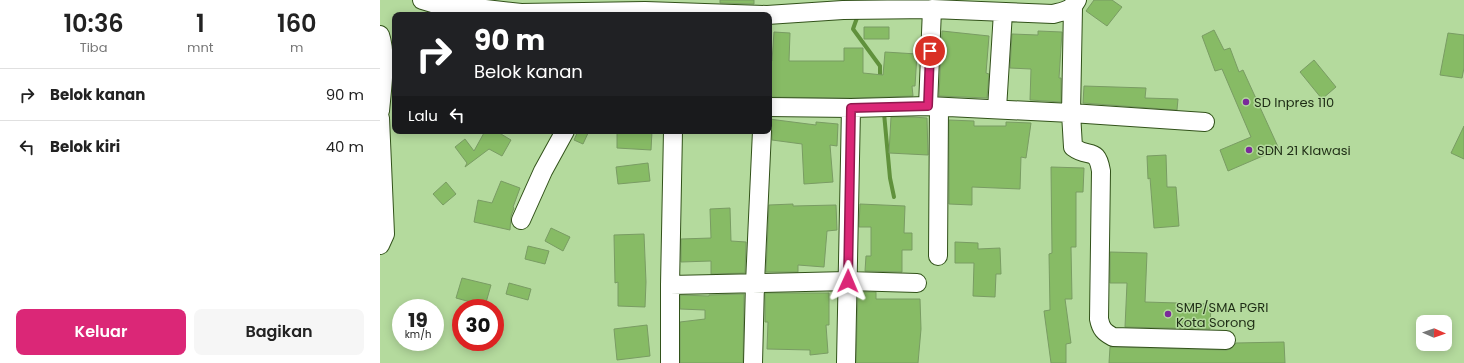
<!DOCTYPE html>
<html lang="id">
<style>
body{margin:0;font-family:Poppins,sans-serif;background:#f6f6f6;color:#222;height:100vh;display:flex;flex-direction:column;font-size:15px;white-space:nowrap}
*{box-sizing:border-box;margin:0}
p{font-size:13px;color:#767676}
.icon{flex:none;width:22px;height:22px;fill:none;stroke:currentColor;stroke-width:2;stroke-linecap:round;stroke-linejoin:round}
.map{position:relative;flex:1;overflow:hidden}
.sheet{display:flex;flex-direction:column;background:#fff;width:380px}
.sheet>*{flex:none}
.guide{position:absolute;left:12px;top:12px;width:380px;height:122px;border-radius:8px;box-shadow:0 2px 10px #0003;background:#202124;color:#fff;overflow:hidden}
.needle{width:26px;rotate:92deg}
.buttons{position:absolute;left:1036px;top:315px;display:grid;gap:8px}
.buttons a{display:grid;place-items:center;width:36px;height:36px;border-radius:8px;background:#fff;box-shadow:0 2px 10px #0003;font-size:20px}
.speed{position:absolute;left:12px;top:299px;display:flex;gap:8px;font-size:20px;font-weight:700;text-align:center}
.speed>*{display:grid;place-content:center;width:52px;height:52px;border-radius:50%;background:#fff;box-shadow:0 2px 10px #0003;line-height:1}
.speed small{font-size:10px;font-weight:400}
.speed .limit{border:6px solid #d22;background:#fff;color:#111}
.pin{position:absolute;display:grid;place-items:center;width:34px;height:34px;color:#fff;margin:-17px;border:2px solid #fff;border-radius:50%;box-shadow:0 1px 4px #0007}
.me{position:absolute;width:44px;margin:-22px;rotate:1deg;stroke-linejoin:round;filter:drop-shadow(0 0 3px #0008)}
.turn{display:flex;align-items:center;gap:14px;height:84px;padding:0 16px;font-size:18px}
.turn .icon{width:52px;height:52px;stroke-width:2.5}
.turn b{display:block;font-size:28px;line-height:34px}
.then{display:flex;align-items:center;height:38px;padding:0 16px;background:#0003;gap:8px;font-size:15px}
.eta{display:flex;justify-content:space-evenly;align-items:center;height:68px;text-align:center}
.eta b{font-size:24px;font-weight:600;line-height:28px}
.button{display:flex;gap:8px;margin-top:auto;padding:8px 16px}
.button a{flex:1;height:46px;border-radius:8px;background:#db2777;color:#fff;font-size:16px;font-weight:600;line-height:46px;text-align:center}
.button a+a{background:#f6f6f6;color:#222}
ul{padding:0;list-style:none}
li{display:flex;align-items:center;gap:12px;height:52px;padding:0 16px;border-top:1px solid #e0e0e0}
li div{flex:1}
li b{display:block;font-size:15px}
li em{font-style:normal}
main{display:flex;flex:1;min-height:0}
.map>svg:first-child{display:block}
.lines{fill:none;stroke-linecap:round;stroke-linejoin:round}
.stream{stroke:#60913c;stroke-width:4}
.building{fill:#87bb65;stroke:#799c63}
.minor-casing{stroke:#32521a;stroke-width:20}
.minor{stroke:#fff;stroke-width:18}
.route-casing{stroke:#8e194d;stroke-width:10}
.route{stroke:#db2777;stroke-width:7}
.poi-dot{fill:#7a2a9a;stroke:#b4da9d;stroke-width:1.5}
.labels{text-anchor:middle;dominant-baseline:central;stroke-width:3;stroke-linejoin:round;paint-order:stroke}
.poi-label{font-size:13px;fill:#1e2c15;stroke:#b4da9d;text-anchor:start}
</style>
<main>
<section class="sheet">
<div class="eta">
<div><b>10:36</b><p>Tiba</p></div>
<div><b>1</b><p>mnt</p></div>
<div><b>160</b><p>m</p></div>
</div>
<ul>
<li><svg class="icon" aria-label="right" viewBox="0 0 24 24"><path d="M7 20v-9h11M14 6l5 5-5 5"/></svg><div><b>Belok kanan</b></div><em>90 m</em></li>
<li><svg class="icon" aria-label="left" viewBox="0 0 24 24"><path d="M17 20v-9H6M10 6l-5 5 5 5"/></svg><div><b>Belok kiri</b></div><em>40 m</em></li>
</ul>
<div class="button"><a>Keluar</a><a>Bagikan</a></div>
</section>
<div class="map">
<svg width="1084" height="363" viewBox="0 0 1084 363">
<rect width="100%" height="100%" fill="#b4da9d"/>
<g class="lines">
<path class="stream" d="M478 15 473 29 500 66V80
M504 113 510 178 514 197"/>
</g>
<path class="building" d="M340 0H374V4L340 3Z
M714 0H732L742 7 727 26 706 11Z
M484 27H509V39H484Z
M834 30 844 50 850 48 859 72 863 70 899 149 848 171 840 150 871 137 842 69 835 71 822 36Z
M562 31 609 36 606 73 609 74 607 98 559 96Z
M658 31 682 32 679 78H681V102L650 100 651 69 630 68 632 34 658 35Z
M394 32 410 33 409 61H464V48H483V73L503 75 505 52 537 54 535 86H532L533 96 471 98 390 97V61H392Z
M1068 33 1084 35V68L1082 78 1060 75Z
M934 60 956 87 942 99 920 72Z
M704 86 766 88 765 98 798 99 797 110 703 103Z
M511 117H533L547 118 548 155 509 153Z
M389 119 436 125V122L458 124 457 146 450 145 453 182 424 184 422 144 392 140V131L389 124Z
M569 120 594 121V126H626V122L651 123 646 158 641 157 640 189 592 187V205L569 204Z
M1084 126V159L1071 153Z
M105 131H116L131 140 122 156 109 149 85 167 87 163 75 147 85 139 94 151Z
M198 131H209L203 144 194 140Z
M237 131H272L271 150 237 148Z
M786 155 787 187H796L799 226 774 228 770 178 768 179 767 156Z
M268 163 270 181 238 184 236 167Z
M671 167 704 168 703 192H696V247H691L692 299H685L691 343 686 344V363H671L664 311 670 310 669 254 672 253Z
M121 181 140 188 133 207 134 208 131 216 130 230 94 222 98 200 112 203Z
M66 182 76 194 63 205 53 194Z
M413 204V206L456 205 457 230 447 231 444 267 418 265V272H386L389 205Z
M480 204 525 206 524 233H532V250H522V272L485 271 486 256H491V227H479Z
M350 208 351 241 366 242 365 273 331 274V261L301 262V239L331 238 330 209Z
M171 228 190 237 183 251 165 241Z
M264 234 266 282 265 307 238 306V282L235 283 234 235Z
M575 242 598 243V249L620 248 621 274H616L615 297 593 296 594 263H575Z
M148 246 169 251 165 264 145 259Z
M730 252 767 253 765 302 831 304 830 329 745 327 747 283H730Z
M82 278 111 285 105 306 76 298Z
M129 283 151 289 148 300 126 294Z
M478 292H496V299H540L541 329 538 363H476Z
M385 293H449V325H446L448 353 430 355V350L387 349 388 322H385Z
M364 294 363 363H300V322L325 319V310L300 309V295L329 296V295Z
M267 325 270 356 237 360 234 329Z
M904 342 905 363H729L730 347 846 350 851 349 856 343Z"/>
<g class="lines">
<g class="minor-casing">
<path id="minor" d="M42 0 52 3 141 13 265 11 387 15 463 10 552 9 673 14C684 11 691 11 697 0
M693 7 691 113 693 147C709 159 717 146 721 171L719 319C721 329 724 332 733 337L846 340
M0 35C7 55 2 89 0 111
M548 106 552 9
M389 107 471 108 548 106 691 113 825 122
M617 109 623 12
M0 118 5 234 0 245
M141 220 163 171 185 131
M558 256 559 107
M290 285 468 281 537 283
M290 363V285L293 131
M373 363 375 283 382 131
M466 363 471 108"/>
</g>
<use href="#minor" class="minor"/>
</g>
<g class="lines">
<g class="route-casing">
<path id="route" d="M468 281 471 108 548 106 550 51"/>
</g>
<use href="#route" class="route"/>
</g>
<g class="poi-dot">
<circle cx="866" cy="102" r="4"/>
<circle cx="869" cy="150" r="4"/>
<circle cx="788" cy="314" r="4"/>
</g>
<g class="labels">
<g class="poi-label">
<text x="874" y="102">SD Inpres 110</text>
<text x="877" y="150">SDN 21 Klawasi</text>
<text x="796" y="307">SMP/SMA PGRI<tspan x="796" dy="15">Kota Sorong</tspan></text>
</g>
</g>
</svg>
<div class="buttons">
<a><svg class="needle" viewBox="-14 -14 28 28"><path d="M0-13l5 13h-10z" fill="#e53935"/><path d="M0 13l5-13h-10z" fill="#767676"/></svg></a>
</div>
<div class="speed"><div>19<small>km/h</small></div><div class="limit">30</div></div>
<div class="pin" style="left:550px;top:51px;background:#d93025"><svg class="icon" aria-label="arrive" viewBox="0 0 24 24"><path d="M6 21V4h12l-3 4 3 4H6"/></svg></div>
<svg class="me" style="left:468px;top:281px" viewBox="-20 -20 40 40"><path d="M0-17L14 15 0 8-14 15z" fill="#db2777" stroke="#fff" stroke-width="4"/></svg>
<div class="guide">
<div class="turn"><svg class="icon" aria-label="right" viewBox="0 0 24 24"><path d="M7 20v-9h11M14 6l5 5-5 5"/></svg><div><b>90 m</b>Belok kanan</div></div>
<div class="then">Lalu<svg class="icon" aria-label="left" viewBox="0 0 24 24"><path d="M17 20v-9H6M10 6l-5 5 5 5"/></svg></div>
</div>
</div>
</main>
